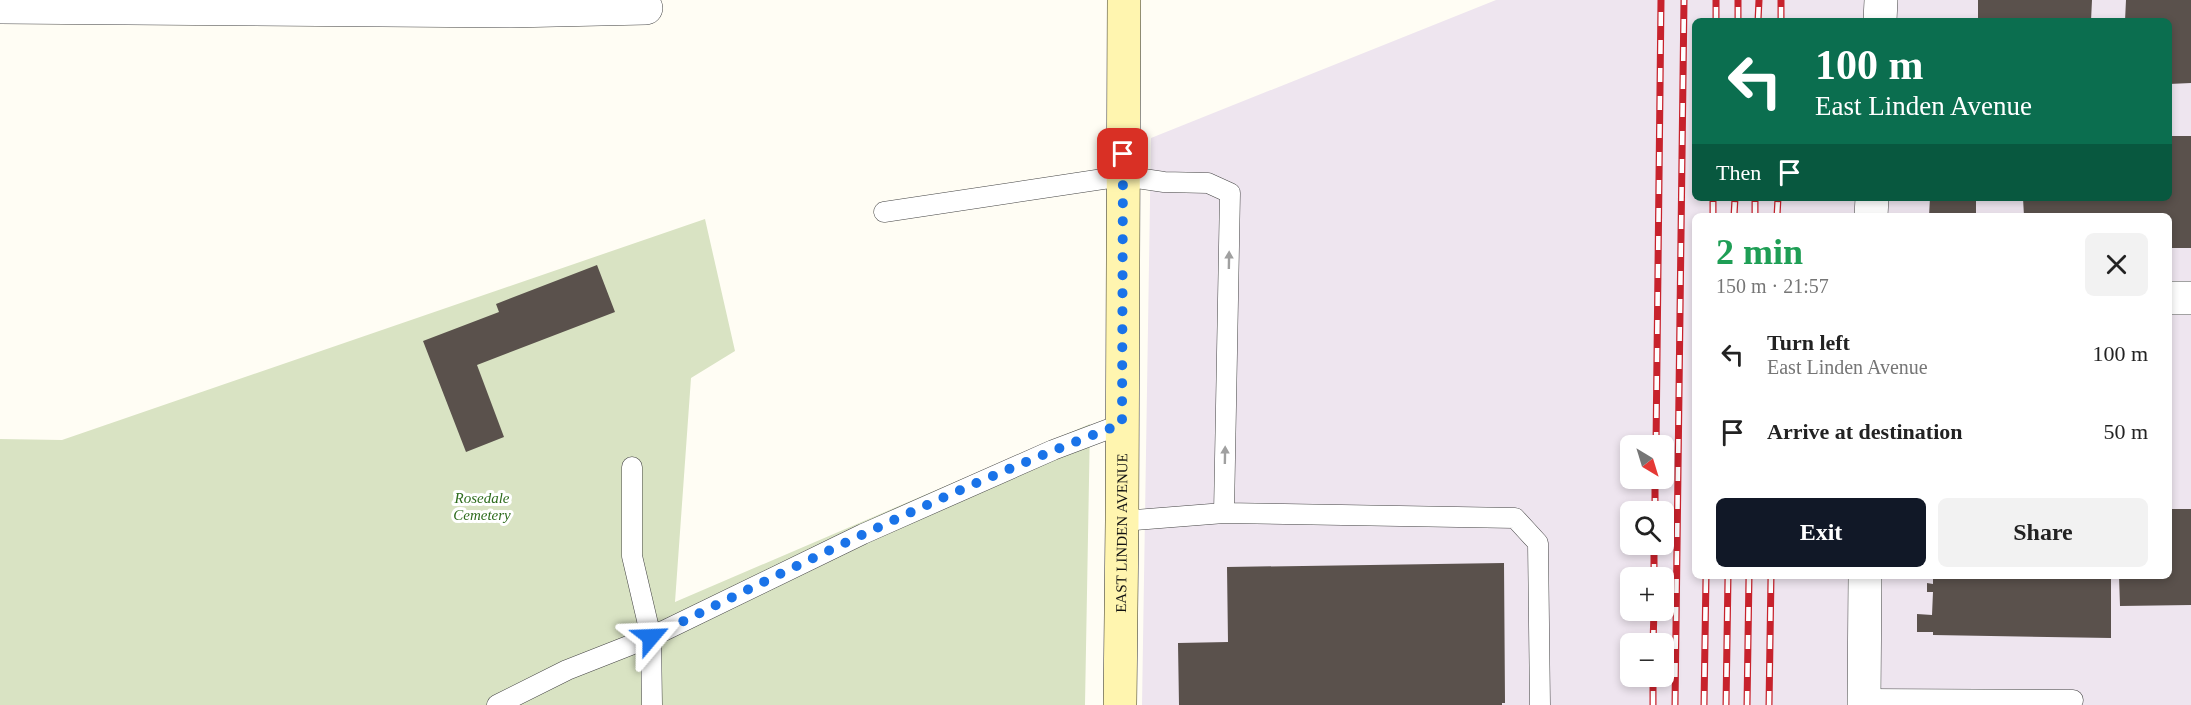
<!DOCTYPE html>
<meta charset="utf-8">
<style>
body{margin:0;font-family:"Times New Roman",serif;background:#f2f2f2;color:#222;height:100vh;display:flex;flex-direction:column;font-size:22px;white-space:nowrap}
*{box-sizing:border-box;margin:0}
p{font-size:20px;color:#767676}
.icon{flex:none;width:33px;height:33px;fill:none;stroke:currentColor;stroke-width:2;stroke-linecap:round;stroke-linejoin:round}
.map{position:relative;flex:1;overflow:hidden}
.details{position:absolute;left:1692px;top:213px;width:480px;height:366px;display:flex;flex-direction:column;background:#fff;border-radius:9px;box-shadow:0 3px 9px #0003}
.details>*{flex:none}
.guide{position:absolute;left:1692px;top:18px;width:480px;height:183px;border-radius:9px;box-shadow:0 3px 9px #0003;background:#0b6e4f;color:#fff;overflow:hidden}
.needle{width:39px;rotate:142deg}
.controls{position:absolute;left:1620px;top:435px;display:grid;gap:12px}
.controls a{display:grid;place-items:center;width:54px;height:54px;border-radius:9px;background:#fff;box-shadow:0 3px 9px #0003;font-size:30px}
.pin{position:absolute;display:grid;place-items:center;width:51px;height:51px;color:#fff;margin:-26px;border-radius:12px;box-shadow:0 3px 9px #0006}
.me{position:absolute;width:66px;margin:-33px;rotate:64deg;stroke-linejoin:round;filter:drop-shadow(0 0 4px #0008)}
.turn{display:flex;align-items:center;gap:21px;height:126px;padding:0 24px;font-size:27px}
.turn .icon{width:78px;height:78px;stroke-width:2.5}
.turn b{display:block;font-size:42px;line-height:51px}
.then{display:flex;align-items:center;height:57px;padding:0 24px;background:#0003;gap:12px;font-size:22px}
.round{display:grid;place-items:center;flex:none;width:63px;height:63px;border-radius:9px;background:#f2f2f2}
.headline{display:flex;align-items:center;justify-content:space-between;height:102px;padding:0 24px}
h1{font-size:36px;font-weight:700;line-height:45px;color:#1e9e55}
.action{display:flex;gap:12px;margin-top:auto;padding:12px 24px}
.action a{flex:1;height:69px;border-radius:9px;background:#111827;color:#fff;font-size:24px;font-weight:700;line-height:69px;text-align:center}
.action a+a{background:#f2f2f2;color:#222}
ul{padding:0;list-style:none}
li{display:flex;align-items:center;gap:18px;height:78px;padding:0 24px}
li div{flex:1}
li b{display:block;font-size:22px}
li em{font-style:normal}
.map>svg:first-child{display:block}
.industrial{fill:#eee5ef;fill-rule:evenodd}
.cemetery{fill:#d9e3c3}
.building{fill:#5a514c}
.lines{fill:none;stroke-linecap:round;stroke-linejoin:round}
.lane-casing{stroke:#444;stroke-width:21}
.street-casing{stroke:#444;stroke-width:34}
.secondary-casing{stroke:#333;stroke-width:34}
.lane{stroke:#fff;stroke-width:20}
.street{stroke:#fff;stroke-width:33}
.secondary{stroke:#fff5af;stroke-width:33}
.rail-casing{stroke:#c7222c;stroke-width:7}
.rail{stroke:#fff;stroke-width:4.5;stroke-dasharray:14;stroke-linecap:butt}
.oneway{fill:#a0a0a0}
.route{stroke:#1a73e8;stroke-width:10;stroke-dasharray:0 18}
.labels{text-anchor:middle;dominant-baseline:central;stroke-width:6;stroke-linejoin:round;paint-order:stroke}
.park-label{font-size:15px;font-style:italic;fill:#2e6c1d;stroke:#fff}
.street-label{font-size:15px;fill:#111;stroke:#fff}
</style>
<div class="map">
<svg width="2191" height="705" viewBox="0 0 2191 705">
<rect width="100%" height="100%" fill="#fffdf4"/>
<path class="industrial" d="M1496 0H2191V705H1142L1151 138ZM1695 21H2169V198H1695ZM1695 216H2169V576H1695ZM1630 446H1664V478H1630ZM1630 512H1664V544H1630ZM1630 578H1664V610H1630ZM1630 644H1664V676H1630Z"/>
<path class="cemetery" d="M705 219 735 351 691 378 675 602 1090 424 1085 705H0V439L62 440Z"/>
<path class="building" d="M1978 0H2092L2091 21H1978Z
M2126 0H2191V83L2169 84V21H2125Z
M2169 136H2191V248H2169V216H2024L2023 198H2169Z
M1930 198H1976V216H1929Z
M597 265 615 312 477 365 504 437 466 452 423 341 499 312 496 304Z
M2169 509H2191V605L2120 606 2119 576H2169Z
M1504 563 1505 703H1502V705H1179L1178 643 1228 642 1227 567Z
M1933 576H2111V638L1933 635V632H1917V614L1932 615 1933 592H1927V583L1933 584Z"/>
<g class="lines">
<g class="lane-casing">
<path id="lane" d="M884 212 1123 176 1164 182 1208 183 1230 193 1224 513
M632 467V556L651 637 652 705
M1122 521 1224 513 1515 518 1538 543 1540 705
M1864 699 2073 700
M497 705 567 670 651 637 863 534 1053 450 1122 424"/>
</g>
<g class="street-casing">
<path id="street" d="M0 7 511 11 646 8
M1880 21 1881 0
M1871 216 1872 198
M2169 298H2191
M1864 705 1865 576"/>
</g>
<g class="secondary-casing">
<g id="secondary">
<path id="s1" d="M1120 705 1122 521 1124 0"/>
</g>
</g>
<use href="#lane" class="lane"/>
<use href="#street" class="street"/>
<use href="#secondary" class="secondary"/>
<g class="rail-casing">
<path id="rail" d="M1716 21V0
M1738 21V0
M1758 21 1759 0
M1781 21V0
M1713 216V198
M1734 216 1735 198
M1755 216V198
M1777 216 1778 198
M1656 446 1661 0
M1655 512V478
M1654 578V544
M1653 644 1654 610
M1653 705V676
M1675 705 1684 0
M1704 705 1706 576
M1726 705 1728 576
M1747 705 1749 576
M1769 705 1771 576"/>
</g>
<use href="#rail" class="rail"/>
</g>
<defs><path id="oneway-solid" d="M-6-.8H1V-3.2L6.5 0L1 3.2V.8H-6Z" transform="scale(1.5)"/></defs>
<g class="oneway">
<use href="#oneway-solid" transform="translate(1229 260) rotate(-89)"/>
<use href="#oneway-solid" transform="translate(1225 455) rotate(-89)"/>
</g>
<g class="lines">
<path class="route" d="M651 637C806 561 961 484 1122 424L1123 154"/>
</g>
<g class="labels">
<g class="park-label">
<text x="482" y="498">Rosedale<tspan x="482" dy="17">Cemetery</tspan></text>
</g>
<g class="street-label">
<text stroke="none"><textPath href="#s1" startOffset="172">EAST LINDEN AVENUE</textPath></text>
</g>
</g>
</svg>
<div class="controls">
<a><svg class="needle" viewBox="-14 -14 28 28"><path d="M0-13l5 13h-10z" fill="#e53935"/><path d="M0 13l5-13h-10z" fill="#767676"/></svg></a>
<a><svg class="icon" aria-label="search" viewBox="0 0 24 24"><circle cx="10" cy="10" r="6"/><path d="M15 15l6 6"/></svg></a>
<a>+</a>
<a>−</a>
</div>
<div class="pin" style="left:1123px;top:154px;background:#d93025"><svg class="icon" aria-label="arrive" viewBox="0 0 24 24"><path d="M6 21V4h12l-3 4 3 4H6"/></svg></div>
<svg class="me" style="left:651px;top:637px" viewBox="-20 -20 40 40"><path d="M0-17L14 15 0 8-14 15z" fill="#1a73e8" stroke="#fff" stroke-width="4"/></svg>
<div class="guide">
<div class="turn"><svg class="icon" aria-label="left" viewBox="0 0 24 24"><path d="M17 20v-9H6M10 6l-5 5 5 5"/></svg><div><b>100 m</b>East Linden Avenue</div></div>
<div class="then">Then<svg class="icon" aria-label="arrive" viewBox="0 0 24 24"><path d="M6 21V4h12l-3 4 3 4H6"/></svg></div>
</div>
<section class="details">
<div class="headline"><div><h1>2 min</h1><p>150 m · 21:57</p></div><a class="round"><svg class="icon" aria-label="close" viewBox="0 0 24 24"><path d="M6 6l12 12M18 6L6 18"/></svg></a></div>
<ul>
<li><svg class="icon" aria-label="left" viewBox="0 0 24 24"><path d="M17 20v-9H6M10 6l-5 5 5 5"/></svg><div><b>Turn left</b><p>East Linden Avenue</p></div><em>100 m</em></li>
<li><svg class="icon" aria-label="arrive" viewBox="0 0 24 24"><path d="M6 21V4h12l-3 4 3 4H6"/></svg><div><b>Arrive at destination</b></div><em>50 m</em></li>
</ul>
<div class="action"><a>Exit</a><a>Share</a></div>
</section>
</div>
